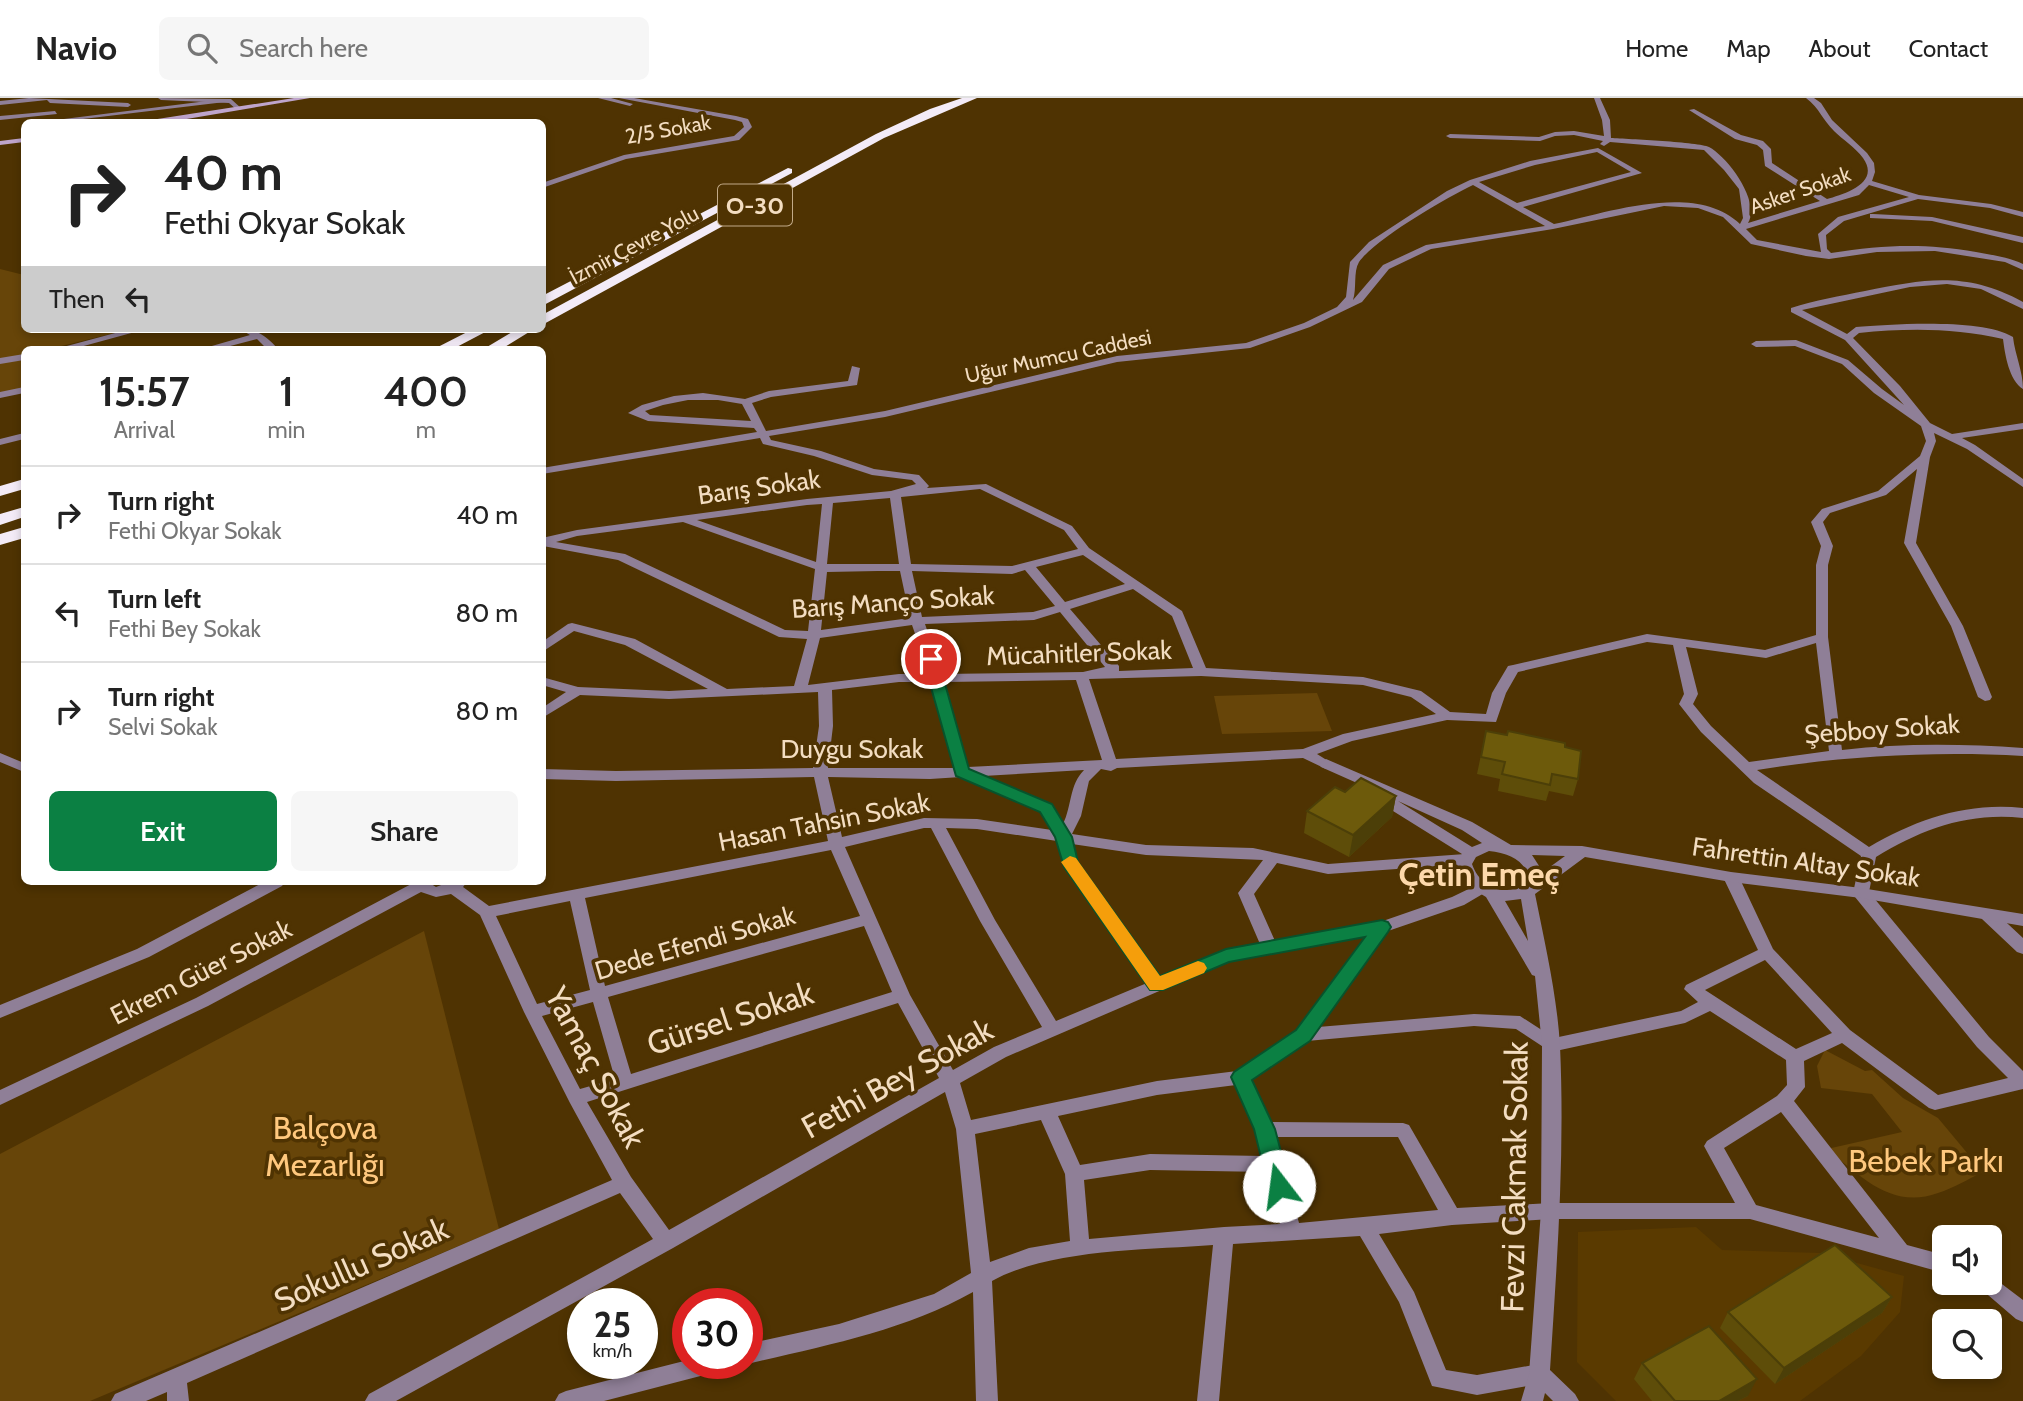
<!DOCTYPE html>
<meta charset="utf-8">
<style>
body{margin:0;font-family:Cabin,sans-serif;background:#f6f6f6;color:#222;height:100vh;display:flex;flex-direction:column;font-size:26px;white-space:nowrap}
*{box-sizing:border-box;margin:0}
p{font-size:23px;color:#767676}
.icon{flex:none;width:38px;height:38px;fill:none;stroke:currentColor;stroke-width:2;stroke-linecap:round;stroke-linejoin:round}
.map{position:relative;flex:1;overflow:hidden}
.side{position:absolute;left:21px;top:248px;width:525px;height:539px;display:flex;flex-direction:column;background:#fff;border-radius:10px;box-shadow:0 4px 10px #0003}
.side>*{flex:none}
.hud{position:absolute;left:21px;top:21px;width:525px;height:214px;border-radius:10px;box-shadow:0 4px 10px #0003;background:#fff;color:#222;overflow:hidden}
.controls{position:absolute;left:1932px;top:1127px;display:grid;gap:14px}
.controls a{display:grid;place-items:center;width:70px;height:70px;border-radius:10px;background:#fff;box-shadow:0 4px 10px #0003;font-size:35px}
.speed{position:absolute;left:567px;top:1190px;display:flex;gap:14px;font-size:35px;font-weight:700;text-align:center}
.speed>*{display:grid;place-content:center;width:91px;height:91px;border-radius:50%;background:#fff;box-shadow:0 4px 10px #0003;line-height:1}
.speed small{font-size:18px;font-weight:400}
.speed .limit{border:10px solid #d22;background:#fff;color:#111}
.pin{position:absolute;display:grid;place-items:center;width:60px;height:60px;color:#fff;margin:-30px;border:4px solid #fff;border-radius:50%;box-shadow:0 2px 7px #0007}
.me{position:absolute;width:77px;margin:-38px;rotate:345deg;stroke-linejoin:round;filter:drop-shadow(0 0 5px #0008)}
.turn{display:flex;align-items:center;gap:24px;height:147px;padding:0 28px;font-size:32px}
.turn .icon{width:91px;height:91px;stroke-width:2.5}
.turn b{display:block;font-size:49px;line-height:60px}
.then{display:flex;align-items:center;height:66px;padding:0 28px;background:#0003;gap:14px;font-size:26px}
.eta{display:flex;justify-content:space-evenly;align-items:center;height:119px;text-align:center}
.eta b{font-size:42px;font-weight:600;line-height:49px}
.cta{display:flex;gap:14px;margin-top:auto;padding:14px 28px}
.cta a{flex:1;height:80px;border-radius:10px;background:#0b8043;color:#fff;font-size:28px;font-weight:600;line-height:80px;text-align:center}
.cta a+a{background:#f6f6f6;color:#222}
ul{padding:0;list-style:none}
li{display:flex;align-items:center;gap:21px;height:98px;padding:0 28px;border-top:2px solid #e0e0e0}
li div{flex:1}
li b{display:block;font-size:26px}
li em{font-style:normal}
header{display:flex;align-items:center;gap:42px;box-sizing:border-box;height:98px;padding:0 35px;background:#fff;border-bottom:2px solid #e0e0e0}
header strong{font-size:33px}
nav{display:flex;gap:38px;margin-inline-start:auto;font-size:24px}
.search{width:490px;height:63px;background:#f6f6f6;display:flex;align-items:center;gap:18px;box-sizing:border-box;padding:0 24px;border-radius:10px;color:#767676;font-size:26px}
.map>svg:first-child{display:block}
.built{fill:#5a3a00}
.green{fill:#674509}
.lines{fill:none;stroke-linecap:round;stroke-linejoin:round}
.minor{fill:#8f7f97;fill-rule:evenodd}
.tertiary{fill:#8f7f97;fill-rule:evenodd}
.secondary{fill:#bfa5cc;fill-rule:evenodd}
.motorway{fill:#f3ebf7;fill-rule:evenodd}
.wall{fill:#5e4d09}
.shaded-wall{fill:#4c3f08}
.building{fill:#6d5a0b;stroke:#4c3f08;stroke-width:2}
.route{fill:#0b8043;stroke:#07532c;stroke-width:2}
.slow{fill:#f59e0b}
.labels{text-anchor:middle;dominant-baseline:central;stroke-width:7;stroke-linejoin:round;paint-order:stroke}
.far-street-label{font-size:21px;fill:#f3ddc1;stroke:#4f3302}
.shield{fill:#4f3302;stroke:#c2aa88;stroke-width:2}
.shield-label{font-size:24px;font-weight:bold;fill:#f3ddc1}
.street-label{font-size:26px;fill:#f3ddc1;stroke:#4f3302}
.near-street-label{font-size:32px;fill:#f3ddc1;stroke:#4f3302}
.near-park-label{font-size:32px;fill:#ffc87e;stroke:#4f3302}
.district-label{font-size:33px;font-weight:bold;fill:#fdd9ab;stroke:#4f3302}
</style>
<header>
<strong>Navio</strong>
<div class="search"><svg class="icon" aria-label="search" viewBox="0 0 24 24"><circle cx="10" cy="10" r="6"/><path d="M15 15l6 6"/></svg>Search here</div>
<nav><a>Home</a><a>Map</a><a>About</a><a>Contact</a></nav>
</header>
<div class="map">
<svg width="2023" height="1303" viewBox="0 0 2023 1303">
<rect width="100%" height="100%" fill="#4f3302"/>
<path class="built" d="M1696 1129 1722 1152 1821 1155 1904 1178 1900 1214 1861 1258 1800 1303H1616L1577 1264 1578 1134Z"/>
<path class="green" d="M0 171 24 177V231H131L45 252H24V292L0 298Z
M1317 595 1332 633 1222 636 1214 598Z
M424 833 499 1131 90 1303H0V1056Z
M1825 952 1865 973 1872 972 1903 1000 1938 1020 1983 1074C1968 1081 1954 1090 1938 1095 1892 1112 1860 1078 1827 1051L1902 1034 1872 996 1821 990 1817 968Z"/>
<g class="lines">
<path class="minor" d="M29 0 128 5 131 7 128 9 50 5 47 2 0 7V3Z
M598 0H611L633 6 630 8Z
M619 0H634L736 18 748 21 752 29 739 42 626 61 542 90V85L624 57 734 38 744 29 742 24 735 22Z
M1594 0H1600L1610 22 1611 40C1628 41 1699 44 1709 49 1728 59 1761 104 1748 125L1820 103 1765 68 1763 52 1757 47 1735 41 1689 12 1694 11 1741 37 1763 43 1771 51 1772 65 1827 101C1844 96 1881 85 1863 60 1855 49 1843 42 1834 33 1822 21 1820 11 1806 0H1814L1821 5 1832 22 1867 55 1874 65 1875 74 1872 83 1919 97 1991 106 2023 114V119L1990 110 1918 101 1844 123 1826 137 1827 151 1831 155C1884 147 1923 145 1976 154 1992 157 2008 159 2023 166V172L2005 164 1935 153 1877 154 1829 161 1806 158 1751 146 1723 119 1698 110 1664 108 1553 131 1431 151 1389 171 1362 204 1310 229 1250 250 1117 264 885 319 769 338 771 342 821 353 874 371 919 377 929 388 927 390 986 386 1072 428 1089 450 1182 513 1206 570 1363 579 1421 593 1450 614 1486 616 1492 595 1508 568 1513 567 1647 536 1765 552 1816 537V467L1821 448 1811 424 1822 411 1878 393 1920 358 1926 343 1921 328 1874 295 1842 266 1795 248 1756 249 1751 246 1756 243 1796 242 1848 262 1882 291 1904 307 1845 242 1791 214V210C1815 202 1840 198 1865 193 1926 181 1966 173 2023 204V211L1981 191 1947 186 1910 189 1802 212 1847 236 1856 229C1892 226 1983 220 2013 239 2015 257 2023 273 2023 291 2009 282 2005 257 2003 241 1955 230 1908 230 1859 235L1853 240 1900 288 1930 325 1952 336 2023 325V331L1962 340 1975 347 2023 381V389L1967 351 1934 335 1936 343 1930 359 1916 445 1963 528 1992 599 1990 602 1985 603 1978 599 1951 528 1904 445 1917 371 1886 397 1830 415 1823 424 1833 448 1828 467V539L1842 652C1903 645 1963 646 2023 650V658C1933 653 1845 658 1757 672L1869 749C1917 721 1967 704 2023 710V720C1968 714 1922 731 1876 759L1869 794 1989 939 2023 973V991L1935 1012 1929 1010 1842 945 1804 963 1805 989 1794 1003 1907 1147 1944 1157V1175L1750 1121H1551L1452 1127 1379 1136 1414 1194 1446 1272 1477 1277 1539 1266 1546 1269 1549 1276 1546 1283 1539 1286 1477 1297 1432 1288 1399 1204 1360 1138 1233 1146 1219 1303H1197L1213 1147C1148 1152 1049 1151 992 1183L998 1303H976L973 1194C904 1233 823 1248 747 1266L746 1265 747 1246 839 1226 934 1196 971 1175 956 1031 945 994 673 1150 396 1303H365L369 1296 653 1141 620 1095 187 1285 189 1303H167V1294L146 1303H111L115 1296 612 1082 570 1005 524 914 480 817 451 796 436 799 421 794 208 908 0 1007V992L196 900 415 784H428L436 789 449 784H467L463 789 489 808 828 743 814 679 616 683 542 681V671L616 673 813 670 819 628 818 594 669 601 580 597 542 620V610L566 594 542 587V579L578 589 669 593 708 591 625 547 574 533 542 554V544L568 526 572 525 635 541 727 591 794 588 807 541 779 539 618 462 543 448 542 440 577 432 807 401 891 393 916 386 912 382 872 377 814 358 763 346 760 340 542 376V370L757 334 754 330 648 323 628 315 642 307 674 298 703 295 745 301 769 293 848 283 852 268 860 270 857 287 771 299 752 305 766 333 885 313 1117 258 1246 245 1304 225 1337 209 1346 199 1350 164 1369 144 1447 93 1470 82 1530 63 1598 50 1642 75 1523 109 1554 126C1607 115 1695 83 1740 126L1743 120 1739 91 1724 72 1704 52 1610 44 1604 48 1600 46 1603 43 1574 37 1555 38 1540 43 1450 40 1446 38 1450 36 1539 39 1555 34 1574 33 1604 38 1602 22ZM1597 54 1631 74 1517 105 1479 84 1535 67ZM1473 87 1545 128 1426 147 1383 167 1353 202C1357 191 1353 174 1359 164 1375 141 1446 100 1473 87ZM1869 87 1909 99 1838 119 1818 136 1821 154 1757 142 1746 131 1859 97ZM688 302H718L742 306 751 323 650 317 645 313 663 307ZM980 391 1064 432 1078 451 1012 468 911 466 901 399ZM890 400 899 466H827L833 405ZM822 406 816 464 697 422 807 407ZM683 424 815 471 808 533 785 532 625 456 556 444 577 438ZM1083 457 1125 486 1065 504 1036 469ZM1025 472 1055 508 1033 514 922 519 912 473 1012 476ZM878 473H900L910 520 821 532 827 474ZM1133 491 1172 518 1193 570 1119 573V568L1070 511ZM1060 514 1105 569 1083 574 942 576 925 526 1034 522ZM912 527 929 576H899L808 587 820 540ZM1647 544 1673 547 1684 596 1679 606 1701 634 1754 685 1861 758 1853 795 1855 799 1977 949 2008 980 1938 997 1850 932 1773 851 1739 779 1736 775H1726L1723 779 1758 852 1686 887 1684 891 1698 904 1681 913 1554 940 1520 918 1474 916 1318 929 1388 833 1464 807 1486 794 1489 790 1486 786 1481 785 1452 799 1380 824 1275 843 1254 796 1277 765 1328 776 1465 766 1470 765 1473 761 1470 757 1465 756 1328 766 1253 750 1146 747 1072 736 1081 718 1089 683 1101 671 1111 673 1117 670 1303 660 1326 671 1333 666 1317 656 1352 643 1447 622 1496 624 1506 595 1518 574ZM1816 545 1829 653 1749 664 1711 628 1693 606 1698 596 1686 549 1766 560ZM1201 578 1363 587 1411 599 1436 616 1343 636 1303 651 1116 661 1089 581ZM1076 582 1102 662 968 669 945 584ZM899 584H931L954 670H828L833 628 832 592ZM1084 672C1069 687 1072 708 1063 726L1051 707 983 678ZM828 679 930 681 961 679 1041 713 1052 732 977 721 924 720 842 739ZM924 730H931L980 823 1042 929 994 949 953 972 910 897 845 749ZM946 730 977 731 1057 743 1065 769 1147 885 1056 923 995 822ZM1072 746 1146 757 1263 762 1238 795 1260 846 1220 854 1160 879 1077 764ZM831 752 860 818 605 888 585 800ZM570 803 590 892 537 906 496 818ZM864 828 892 894 631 976 608 899ZM1367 838 1297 932 1237 973 1157 983 971 1022 960 985 1006 959 1229 863ZM1765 862 1832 935 1796 951 1705 892ZM593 904 615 981 580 991 542 918ZM898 905 939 980 669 1132 631 1079 587 1004ZM1710 913 1786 962 1787 987 1777 998 1707 1043 1704 1048 1735 1105H1551L1457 1110 1409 1027 1403 1025 1271 1024 1251 981 1307 943 1474 928 1516 931 1551 954 1685 925ZM1236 987 1256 1031 1263 1058 1150 1056 1080 1067 1058 1018 1157 997ZM1781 1014 1879 1140 1756 1107 1724 1050ZM1041 1022 1065 1076 1070 1143 1029 1150 990 1164 975 1036ZM1276 1039H1398L1438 1112 1299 1125ZM1150 1072 1267 1074 1280 1126 1224 1129 1089 1141 1084 1082Z
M223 1 225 4 58 24H40Z
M55 13 57 16 0 22V18Z
M1873 116 1932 119 2023 139V145L1932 123 1870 120V116Z
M130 231H146L69 252H52Z
M240 231C258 231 267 239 279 252H268L257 241 215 252H198L250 237Z
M24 256V262L0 266V260Z
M24 289V295L0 300V294Z
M24 335V341L0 347V341Z
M0 655 24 665V674L0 664Z
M264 784H285L282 788 149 859 0 920V907L137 851Z
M1988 811 1994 813 2023 840V856L2017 854 1982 821 1980 817 1982 813Z
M1990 1177 2023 1202V1224L2016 1221 1981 1191 1978 1185H1990Z
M688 1262V1265H722L719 1272 712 1275 604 1303H555L559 1296 566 1293Z"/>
<path class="tertiary" d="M158 0 231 1 242 11 237 12 229 5 161 2Z
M1326 661 1472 724 1511 747 1582 748 1731 774 1861 790 2023 816V828L1861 800 1731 784 1585 759 1535 796C1545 846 1557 897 1560 948 1565 1056 1557 1164 1550 1272L1575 1296 1579 1303H1553L1545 1295 1543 1303H1521L1529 1276 1541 1113 1542 947 1535 878 1532 877 1486 799C1471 790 1462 782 1457 766L1462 756 1385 708 1383 705 1385 702 1393 701 1321 669 1319 666ZM1398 703 1462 732 1482 745 1472 749ZM1489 753C1508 755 1524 761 1529 780 1510 802 1481 792 1472 766L1476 759ZM1532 757 1565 758 1543 774ZM1521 801 1528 843 1505 803Z"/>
<path class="secondary" d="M294 0H310L169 24H138Z
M24 40V44L0 47V43Z"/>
<path class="motorway" d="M962 0H977L884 40 542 227V217L876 36 930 11Z
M788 70 792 71V75L542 208V198Z
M473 231H491L451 252H432Z
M517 231H534L500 252H482Z
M24 381V391L0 398V388Z
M24 409V419L0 427V416Z
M24 429V440L0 447V436Z"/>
</g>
<path class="wall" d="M1486 633 1565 649 1578 681 1573 698 1549 693 1546 703 1498 693 1500 681 1477 676Z
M1345 694 1396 698 1392 719 1349 759 1304 735 1307 713Z
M1892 1199 1882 1215 1775 1286 1720 1230 1728 1214Z
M1642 1265 1748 1298 1738 1303H1652L1634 1281Z"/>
<path class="shaded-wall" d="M1396 698 1392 719 1349 759 1353 737Z
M1892 1199 1882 1215 1775 1286 1784 1270Z
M1757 1281 1748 1298 1738 1303H1719Z"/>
<path class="building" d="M1486 633 1507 637 1508 633 1565 645V649L1581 653 1578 681 1552 676 1550 687 1502 676 1505 664 1481 659Z
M1361 680 1396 698 1353 737 1307 713 1335 689 1345 694Z
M1835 1147 1892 1199 1784 1270 1728 1214Z
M1709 1228 1757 1281 1719 1303H1675L1642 1265Z"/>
<path class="route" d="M931 557 938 561 969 671 1052 706 1072 739 1078 764 1160 878 1226 851 1382 822 1388 824 1391 829 1388 834 1310 943 1252 982 1275 1031 1290 1088 1286 1094 1279 1097 1271 1094 1268 1088 1254 1031 1231 979 1234 974 1296 932 1365 839 1229 864 1163 892H1150L1064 769 1055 739 1040 714 956 678 923 561Z"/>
<path class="slow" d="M1070 758 1076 760 1160 878 1198 863 1204 865 1207 870 1204 875 1163 892H1150L1061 764Z"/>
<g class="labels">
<g class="far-street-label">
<text transform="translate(668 31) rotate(-10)">2/5 Sokak</text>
<text transform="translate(1800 92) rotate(-19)">Asker Sokak</text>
<text transform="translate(634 147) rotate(-28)">İzmir Çevre Yolu</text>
<text transform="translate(1058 258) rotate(-12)">Uğur Mumcu Caddesi</text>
</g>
<rect class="shield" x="718" y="86.5" width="74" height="41" rx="5"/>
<g class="shield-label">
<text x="755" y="107">O-30</text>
</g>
<g class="street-label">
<text transform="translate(759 389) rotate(-8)">Barış Sokak</text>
<text transform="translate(893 504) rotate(-4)">Barış Manço Sokak</text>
<text transform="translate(1079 555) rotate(-2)">Mücahitler Sokak</text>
<text transform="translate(1882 631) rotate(-4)">Şebboy Sokak</text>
<text x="852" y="651">Duygu Sokak</text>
<text transform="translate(824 724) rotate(-11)">Hasan Tahsin Sokak</text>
<text transform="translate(1806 764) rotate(8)">Fahrettin Altay Sokak</text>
<text transform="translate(695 845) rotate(-16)">Dede Efendi Sokak</text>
<text transform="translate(201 874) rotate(-27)">Ekrem Güer Sokak</text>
</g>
<g class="near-street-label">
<text transform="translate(730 920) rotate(-18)">Gürsel Sokak</text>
<text transform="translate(596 969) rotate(62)">Yamaç Sokak</text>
<text transform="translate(897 980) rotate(-29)">Fethi Bey Sokak</text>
<text transform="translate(1514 1079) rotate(-89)">Fevzi Cakmak Sokak</text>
<text transform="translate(361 1166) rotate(-24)">Sokullu Sokak</text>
</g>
<g class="near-park-label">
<text x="325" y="1029">Balçova<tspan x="325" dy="37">Mezarlığı</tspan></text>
<text x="1926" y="1062">Bebek Parkı</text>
</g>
<g class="district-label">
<text x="1479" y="776">Çetin Emeç</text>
</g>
</g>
</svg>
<div class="controls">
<a><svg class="icon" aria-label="sound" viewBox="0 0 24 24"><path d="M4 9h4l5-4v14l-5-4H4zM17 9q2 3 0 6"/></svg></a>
<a><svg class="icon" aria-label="search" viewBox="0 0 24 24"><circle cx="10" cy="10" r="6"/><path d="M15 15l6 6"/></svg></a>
</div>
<div class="speed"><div>25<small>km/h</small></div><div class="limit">30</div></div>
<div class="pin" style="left:931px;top:561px;background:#d93025"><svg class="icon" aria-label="arrive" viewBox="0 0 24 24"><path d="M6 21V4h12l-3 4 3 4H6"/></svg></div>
<svg class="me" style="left:1279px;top:1088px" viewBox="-20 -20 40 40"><circle r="19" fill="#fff"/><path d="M0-13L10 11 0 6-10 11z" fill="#0b8043"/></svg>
<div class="hud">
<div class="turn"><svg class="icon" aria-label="right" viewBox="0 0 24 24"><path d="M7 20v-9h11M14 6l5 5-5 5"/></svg><div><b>40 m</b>Fethi Okyar Sokak</div></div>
<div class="then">Then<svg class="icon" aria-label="left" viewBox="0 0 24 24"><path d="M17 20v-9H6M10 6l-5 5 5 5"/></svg></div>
</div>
<section class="side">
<div class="eta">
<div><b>15:57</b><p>Arrival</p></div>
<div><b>1</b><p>min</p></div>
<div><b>400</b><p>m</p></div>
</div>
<ul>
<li><svg class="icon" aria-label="right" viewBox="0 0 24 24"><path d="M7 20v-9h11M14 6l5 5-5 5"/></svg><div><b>Turn right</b><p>Fethi Okyar Sokak</p></div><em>40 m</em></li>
<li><svg class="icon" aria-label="left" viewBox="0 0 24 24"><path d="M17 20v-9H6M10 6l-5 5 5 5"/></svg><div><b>Turn left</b><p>Fethi Bey Sokak</p></div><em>80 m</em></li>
<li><svg class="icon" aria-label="right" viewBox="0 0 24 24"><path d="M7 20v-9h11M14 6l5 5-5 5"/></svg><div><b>Turn right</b><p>Selvi Sokak</p></div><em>80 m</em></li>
</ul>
<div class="cta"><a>Exit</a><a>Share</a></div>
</section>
</div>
